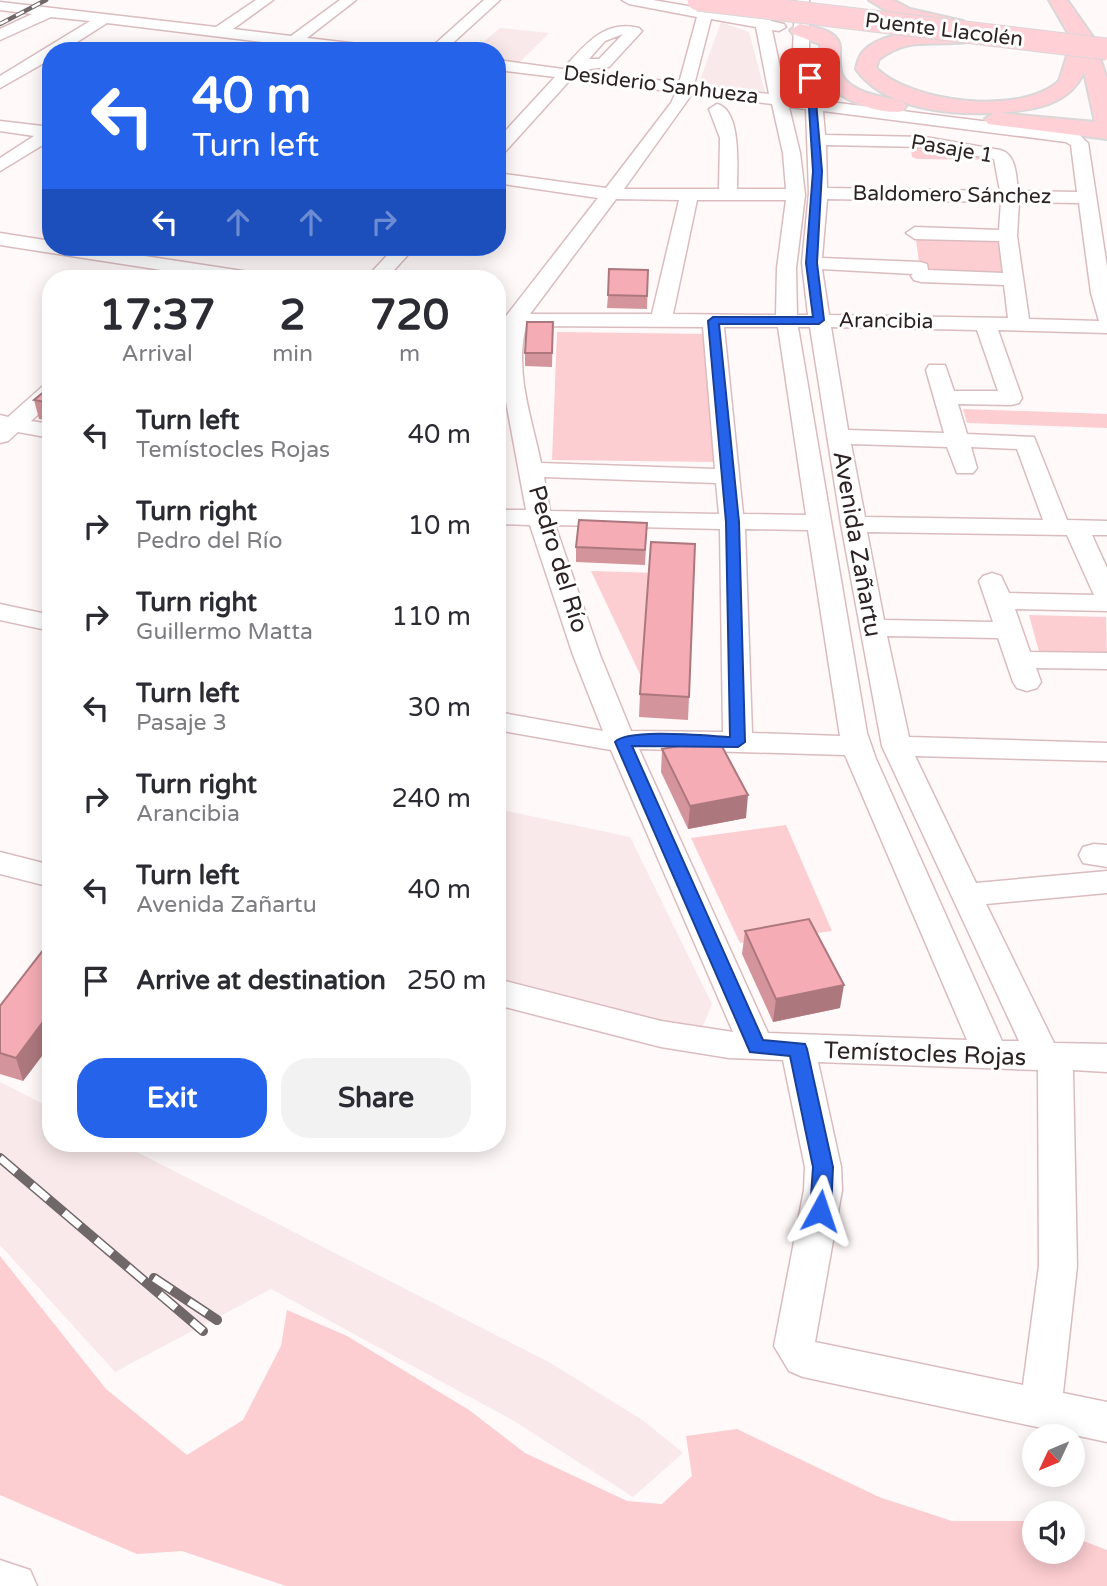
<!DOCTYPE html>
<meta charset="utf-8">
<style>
body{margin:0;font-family:"Varela Round",sans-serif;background:#f2f2f3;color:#2b2b33;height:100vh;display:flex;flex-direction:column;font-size:26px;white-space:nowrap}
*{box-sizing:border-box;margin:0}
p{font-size:23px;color:#7c7c81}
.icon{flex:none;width:38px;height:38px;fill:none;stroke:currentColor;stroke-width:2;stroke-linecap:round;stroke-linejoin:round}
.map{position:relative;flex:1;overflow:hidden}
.side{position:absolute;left:42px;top:270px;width:464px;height:882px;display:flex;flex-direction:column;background:#fff;border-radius:28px;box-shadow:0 4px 18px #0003}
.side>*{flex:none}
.top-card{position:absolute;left:42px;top:42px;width:464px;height:214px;border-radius:28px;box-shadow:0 4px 18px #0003;background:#2563eb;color:#fff;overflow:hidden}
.needle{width:46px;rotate:226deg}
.tools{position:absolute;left:1022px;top:1424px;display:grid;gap:14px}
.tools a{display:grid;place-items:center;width:63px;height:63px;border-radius:50%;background:#fff;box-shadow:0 4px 18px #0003;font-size:35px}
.pin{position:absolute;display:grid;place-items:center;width:60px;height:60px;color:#fff;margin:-30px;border-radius:14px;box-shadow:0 4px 10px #0006}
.me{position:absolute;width:77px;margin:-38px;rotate:5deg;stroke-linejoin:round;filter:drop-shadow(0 0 5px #0008)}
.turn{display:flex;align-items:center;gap:24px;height:147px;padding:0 35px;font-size:32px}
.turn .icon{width:91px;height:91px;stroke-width:2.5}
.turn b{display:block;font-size:49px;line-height:60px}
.lanes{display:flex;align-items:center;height:66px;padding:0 35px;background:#0003;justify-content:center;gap:35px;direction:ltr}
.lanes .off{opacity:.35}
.eta{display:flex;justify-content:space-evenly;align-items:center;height:119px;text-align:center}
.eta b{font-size:42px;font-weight:800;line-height:49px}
.action{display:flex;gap:14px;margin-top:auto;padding:14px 35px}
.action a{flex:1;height:80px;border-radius:28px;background:#2563eb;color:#fff;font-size:28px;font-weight:800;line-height:80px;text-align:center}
.action a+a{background:#f2f2f3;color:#2b2b33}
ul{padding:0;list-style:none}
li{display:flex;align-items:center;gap:21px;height:91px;padding:0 35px}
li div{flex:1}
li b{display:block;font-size:26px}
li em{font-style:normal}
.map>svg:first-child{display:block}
.built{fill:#f9e9ea}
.green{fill:#fccdd1}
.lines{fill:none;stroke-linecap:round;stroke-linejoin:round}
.minor-casing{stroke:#dabcbf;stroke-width:3}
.major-casing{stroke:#d9d7d8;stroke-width:4}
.minor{fill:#fff;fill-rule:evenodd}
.major{fill:#ffd1d7;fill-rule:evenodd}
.rail-far1-casing{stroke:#706768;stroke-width:4.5}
.rail-casing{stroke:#706768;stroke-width:10}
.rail-far1{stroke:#fff;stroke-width:2.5;stroke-dasharray:9;stroke-linecap:butt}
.rail{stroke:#fff;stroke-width:7;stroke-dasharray:21;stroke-linecap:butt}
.major-bridge-casing{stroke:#d9d7d8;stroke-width:23;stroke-linecap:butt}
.major-bridge{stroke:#ffd1d7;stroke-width:21}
.wall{fill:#d3949b}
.shaded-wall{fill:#ac787e}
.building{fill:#f5acb4;stroke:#ac787e;stroke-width:2}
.route{fill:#2563eb;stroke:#184099;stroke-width:2}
.labels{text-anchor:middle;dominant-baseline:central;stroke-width:6;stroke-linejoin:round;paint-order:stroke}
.far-street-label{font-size:21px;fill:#2e2324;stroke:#fff}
.street-label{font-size:24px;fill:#2e2324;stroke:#fff}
</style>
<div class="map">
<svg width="1107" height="1586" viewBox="0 0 1107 1586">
<rect width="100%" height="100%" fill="#fff9f9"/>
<path class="built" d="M721 22 749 32 765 92 703 86 699 83Z
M500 28 549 33 516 66 497 64V51H473Z
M497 809 630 837 712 1004 701 1031 497 978Z
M0 1082 51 1108V1143H119L547 1361 644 1421 683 1453 633 1497 514 1421 271 1289 115 1372 0 1245Z"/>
<path class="green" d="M910 141 1004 160 917 159 912 157Z
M915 233 1008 236 1013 279 921 276Z
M557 332 705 334 718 462 552 460Z
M963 409 1107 414V428L967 423Z
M591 571 657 573 648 691Z
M1029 615 1106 617 1107 657 1040 655Z
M786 825 832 931 740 943 691 838Z
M0 1256 106 1389 187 1455 243 1420 281 1346 287 1310 347 1336 469 1410 525 1453 627 1501 662 1504 692 1476 686 1436 737 1429 879 1497 952 1521H1023L1034 1524V1552H1073V1537L1107 1550V1586H286L182 1551 137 1554 0 1495Z"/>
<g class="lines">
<g class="minor-casing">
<path id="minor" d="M256 0H273L233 29 291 36 340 0H356L307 38 376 46 384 51H336L107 23 63 51H51V59L0 88V76L90 21 51 17 0 40V29L32 14 0 10V2L216 27Z
M484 0H500L444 51H427Z
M622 0H653L756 18V0H770L771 21 784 24 786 27 779 31 772 30 786 96 805 99 804 85 793 51 795 0H809V51L820 85 822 101 1071 132 1077 133 1088 143 1107 267V333L998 330 1022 398 1019 403 1011 405 958 404 967 434 1034 437 1067 520 1107 521V535H1092L1107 568V611L1015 609 1030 652 1107 653V669L1036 668 1041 682 1037 688 1027 691 1017 688 1013 682 998 638 887 636 909 737 1107 743V761L915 756 976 883 1107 871V893L986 904 1054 1043 1107 1044V1072L1073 1070 1077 1266 1063 1393 1107 1402V1442L803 1377 789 1371 774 1346 804 1190 805 1167 783 1060 729 1058 661 1047 497 1005V979L661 1021 733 1032 611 750 497 730V712L603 731 573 655 530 525 497 524V510H526L502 380 501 346 506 324 503 320 598 198 497 183V173L606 188 671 103 676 92 571 79 503 154 497 155V140L555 77 497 70V60L563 69C585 45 604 19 639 28L642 31 609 67 579 70 679 83 697 17 629 4ZM711 19 756 27 769 94 694 85ZM623 34 599 59H589L605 41ZM692 94 772 104 783 153 786 189H737C737 169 742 110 717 104L709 109 720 138 719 189H624ZM789 107 806 109 809 193 802 263 808 315H797L796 268 805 195 800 153ZM823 111 1066 142 1071 145 1077 192 1018 191C1016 177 1017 154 1000 150L925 137 825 135ZM826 145 925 147 994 159 1000 191 827 188ZM616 199 679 200 652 314H530ZM827 199 1001 202 999 230 915 227 906 233 915 239 999 241 1003 273 928 270 927 264 920 262 822 258ZM697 200H786L777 268 776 315 673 314ZM1019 202 1079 203 1091 293 1099 321 1029 319 1017 236ZM822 269 913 274 911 276 914 280 921 282 1004 285 1008 318 829 315ZM526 326 703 327 715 469 541 463C532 419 514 372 526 326ZM724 327H778L806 515 743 514ZM798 327H810L841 524 882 746 1019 1041H1002L876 759 867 733ZM831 327 977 330 998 391H954L945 365H929L926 370 944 433 848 430ZM851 444 947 447 957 473H973L977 468 971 447 1017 449 1043 520 865 517ZM544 477 716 483 719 514 550 511ZM555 525 720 529 723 732 631 731 600 655ZM745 529 808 530 840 736 752 733ZM867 532 1067 535 1094 595 1009 593 1001 576 992 573 983 576 979 581 993 622 884 620ZM639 749 845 755 967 1040 768 1033ZM818 1062 1038 1070 1039 1266 1023 1385 815 1342 842 1190 841 1167Z
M0 121 51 127V140L0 171V158L34 136 0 131Z
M0 233 51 241V247H86L249 272 256 274 259 278H213L0 245Z
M395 247H415L387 278H366Z
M51 384V403L31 421 51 424V438L18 432 8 441 0 443V415L8 417 43 386Z
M0 604 51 615V631L0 620Z
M1094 844 1107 845V867L1083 863 1079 855 1083 847Z
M0 852 51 865V887L0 874Z
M0 1560 30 1570 37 1586H0Z"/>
</g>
<g class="major-casing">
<path id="major" d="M869 0H893L910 9 963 21 966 25 959 30 985 32 988 36C979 46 927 42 910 45 899 47 889 52 879 59L876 68C911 103 1021 116 1059 81L1072 40 1049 0H1067L1093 37 1107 79V139L996 125 988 124 985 119 994 113C949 115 884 109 856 69 857 64 859 57 862 53 878 32 928 30 953 30L897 17ZM1084 72 1095 122 998 113C1032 110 1069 106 1084 72Z
M800 24C817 28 843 30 840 53 840 60 839 68 842 75 852 94 885 97 903 101L906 106 903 111C880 116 834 98 823 77 817 66 821 55 820 44L793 34 790 30Z"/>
</g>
<use href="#minor" class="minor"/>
<use href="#major" class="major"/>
<g class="rail-far1-casing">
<path id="rail-far1" d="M0 24 46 0"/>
</g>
<g class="rail-casing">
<path id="rail" d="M0 1158 203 1331
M154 1278 217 1320"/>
</g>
<use href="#rail-far1" class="rail-far1"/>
<use href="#rail" class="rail"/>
<g class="major-bridge-casing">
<path id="major-bridge" d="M698 0 1107 49"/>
</g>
<use href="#major-bridge" class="major-bridge"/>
</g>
<path class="wall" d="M648 270 647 309 607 308 608 295Z
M553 322 552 367 525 366V353Z
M51 386V421L39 419 34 400Z
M647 523 645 565 576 562V547Z
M640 694 689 697 688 720 639 717Z
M662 749 746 818 688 829 661 772Z
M745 931 840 1008 773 1022 742 954Z
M51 940V1044L23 1081 0 1074V1006Z"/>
<path class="shaded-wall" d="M748 795 746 818 688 829 690 806Z
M844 985 840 1008 773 1022 776 999Z
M51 1011V1044L23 1081 16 1058Z"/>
<path class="building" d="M609 269 648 270 647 296 608 295Z
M527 322H553L552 353H525Z
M51 386V403L34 400Z
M579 520 647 523 645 550 576 547Z
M651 542 695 544 689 697 640 694Z
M718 739 748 795 690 806 662 749Z
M809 919 844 985 776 999 745 931Z
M51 940V1011L16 1058 0 1053V1006Z"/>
<path class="route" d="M807 76 814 78 822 171 817 263 824 320 819 324H719L739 522 745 742 738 747 632 746 763 1040 805 1044 807 1049 833 1167 831 1211 828 1217 820 1220 813 1217 810 1211 813 1167 790 1056 750 1052 615 742C628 728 708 736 730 737L726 522 708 321 713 317H813L806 263 813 171Z"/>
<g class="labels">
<g class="far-street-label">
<text transform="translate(944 30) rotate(7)">Puente Llacolén</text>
<text transform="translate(661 85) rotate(7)">Desiderio Sanhueza</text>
<text transform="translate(952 149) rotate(10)">Pasaje 1</text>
<text transform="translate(952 195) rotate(1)">Baldomero Sánchez</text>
<text transform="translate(886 321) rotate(1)">Arancibia</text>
</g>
<g class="street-label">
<text transform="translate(857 544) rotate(80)">Avenida Zañartu</text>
<text transform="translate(558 559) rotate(73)">Pedro del Río</text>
<text transform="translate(925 1054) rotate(2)">Temístocles Rojas</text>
</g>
</g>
</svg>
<div class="tools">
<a><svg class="needle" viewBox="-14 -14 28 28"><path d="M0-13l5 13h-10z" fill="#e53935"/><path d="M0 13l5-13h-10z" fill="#7c7c81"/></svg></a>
<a><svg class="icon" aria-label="sound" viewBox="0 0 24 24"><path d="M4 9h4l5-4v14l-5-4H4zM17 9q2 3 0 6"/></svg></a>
</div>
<div class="pin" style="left:810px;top:78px;background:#d93025"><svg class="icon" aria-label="arrive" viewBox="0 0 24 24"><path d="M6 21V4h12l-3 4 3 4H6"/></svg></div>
<svg class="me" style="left:820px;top:1211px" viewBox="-20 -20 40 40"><path d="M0-17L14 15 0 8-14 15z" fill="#2563eb" stroke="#fff" stroke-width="4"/></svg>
<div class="top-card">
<div class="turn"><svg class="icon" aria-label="left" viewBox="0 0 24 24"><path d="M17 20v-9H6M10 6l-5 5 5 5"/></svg><div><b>40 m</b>Turn left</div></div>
<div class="lanes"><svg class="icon" aria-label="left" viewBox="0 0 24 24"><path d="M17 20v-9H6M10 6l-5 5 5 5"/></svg><svg class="icon off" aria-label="ahead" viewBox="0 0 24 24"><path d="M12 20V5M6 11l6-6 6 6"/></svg><svg class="icon off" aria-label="ahead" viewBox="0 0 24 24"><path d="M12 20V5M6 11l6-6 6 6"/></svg><svg class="icon off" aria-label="right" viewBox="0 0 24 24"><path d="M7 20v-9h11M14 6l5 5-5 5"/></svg></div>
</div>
<section class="side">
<div class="eta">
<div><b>17:37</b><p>Arrival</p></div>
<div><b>2</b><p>min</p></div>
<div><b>720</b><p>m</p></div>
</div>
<ul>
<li><svg class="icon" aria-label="left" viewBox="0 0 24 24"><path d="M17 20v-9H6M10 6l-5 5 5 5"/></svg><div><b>Turn left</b><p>Temístocles Rojas</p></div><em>40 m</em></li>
<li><svg class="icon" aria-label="right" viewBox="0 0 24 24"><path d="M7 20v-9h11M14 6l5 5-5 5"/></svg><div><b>Turn right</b><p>Pedro del Río</p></div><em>10 m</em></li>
<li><svg class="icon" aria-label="right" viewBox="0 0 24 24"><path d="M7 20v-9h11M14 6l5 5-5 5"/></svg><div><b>Turn right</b><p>Guillermo Matta</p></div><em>110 m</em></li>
<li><svg class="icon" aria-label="left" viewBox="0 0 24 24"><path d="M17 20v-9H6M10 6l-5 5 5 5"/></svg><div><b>Turn left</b><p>Pasaje 3</p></div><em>30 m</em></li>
<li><svg class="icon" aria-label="right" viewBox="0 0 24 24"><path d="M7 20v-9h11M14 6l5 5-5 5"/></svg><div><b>Turn right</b><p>Arancibia</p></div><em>240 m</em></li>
<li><svg class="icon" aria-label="left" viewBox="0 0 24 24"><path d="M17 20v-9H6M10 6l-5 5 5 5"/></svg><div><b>Turn left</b><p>Avenida Zañartu</p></div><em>40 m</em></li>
<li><svg class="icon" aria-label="arrive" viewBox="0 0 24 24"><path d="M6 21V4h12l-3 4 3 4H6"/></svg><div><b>Arrive at destination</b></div><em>250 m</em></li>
</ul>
<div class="action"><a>Exit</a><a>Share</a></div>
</section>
</div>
